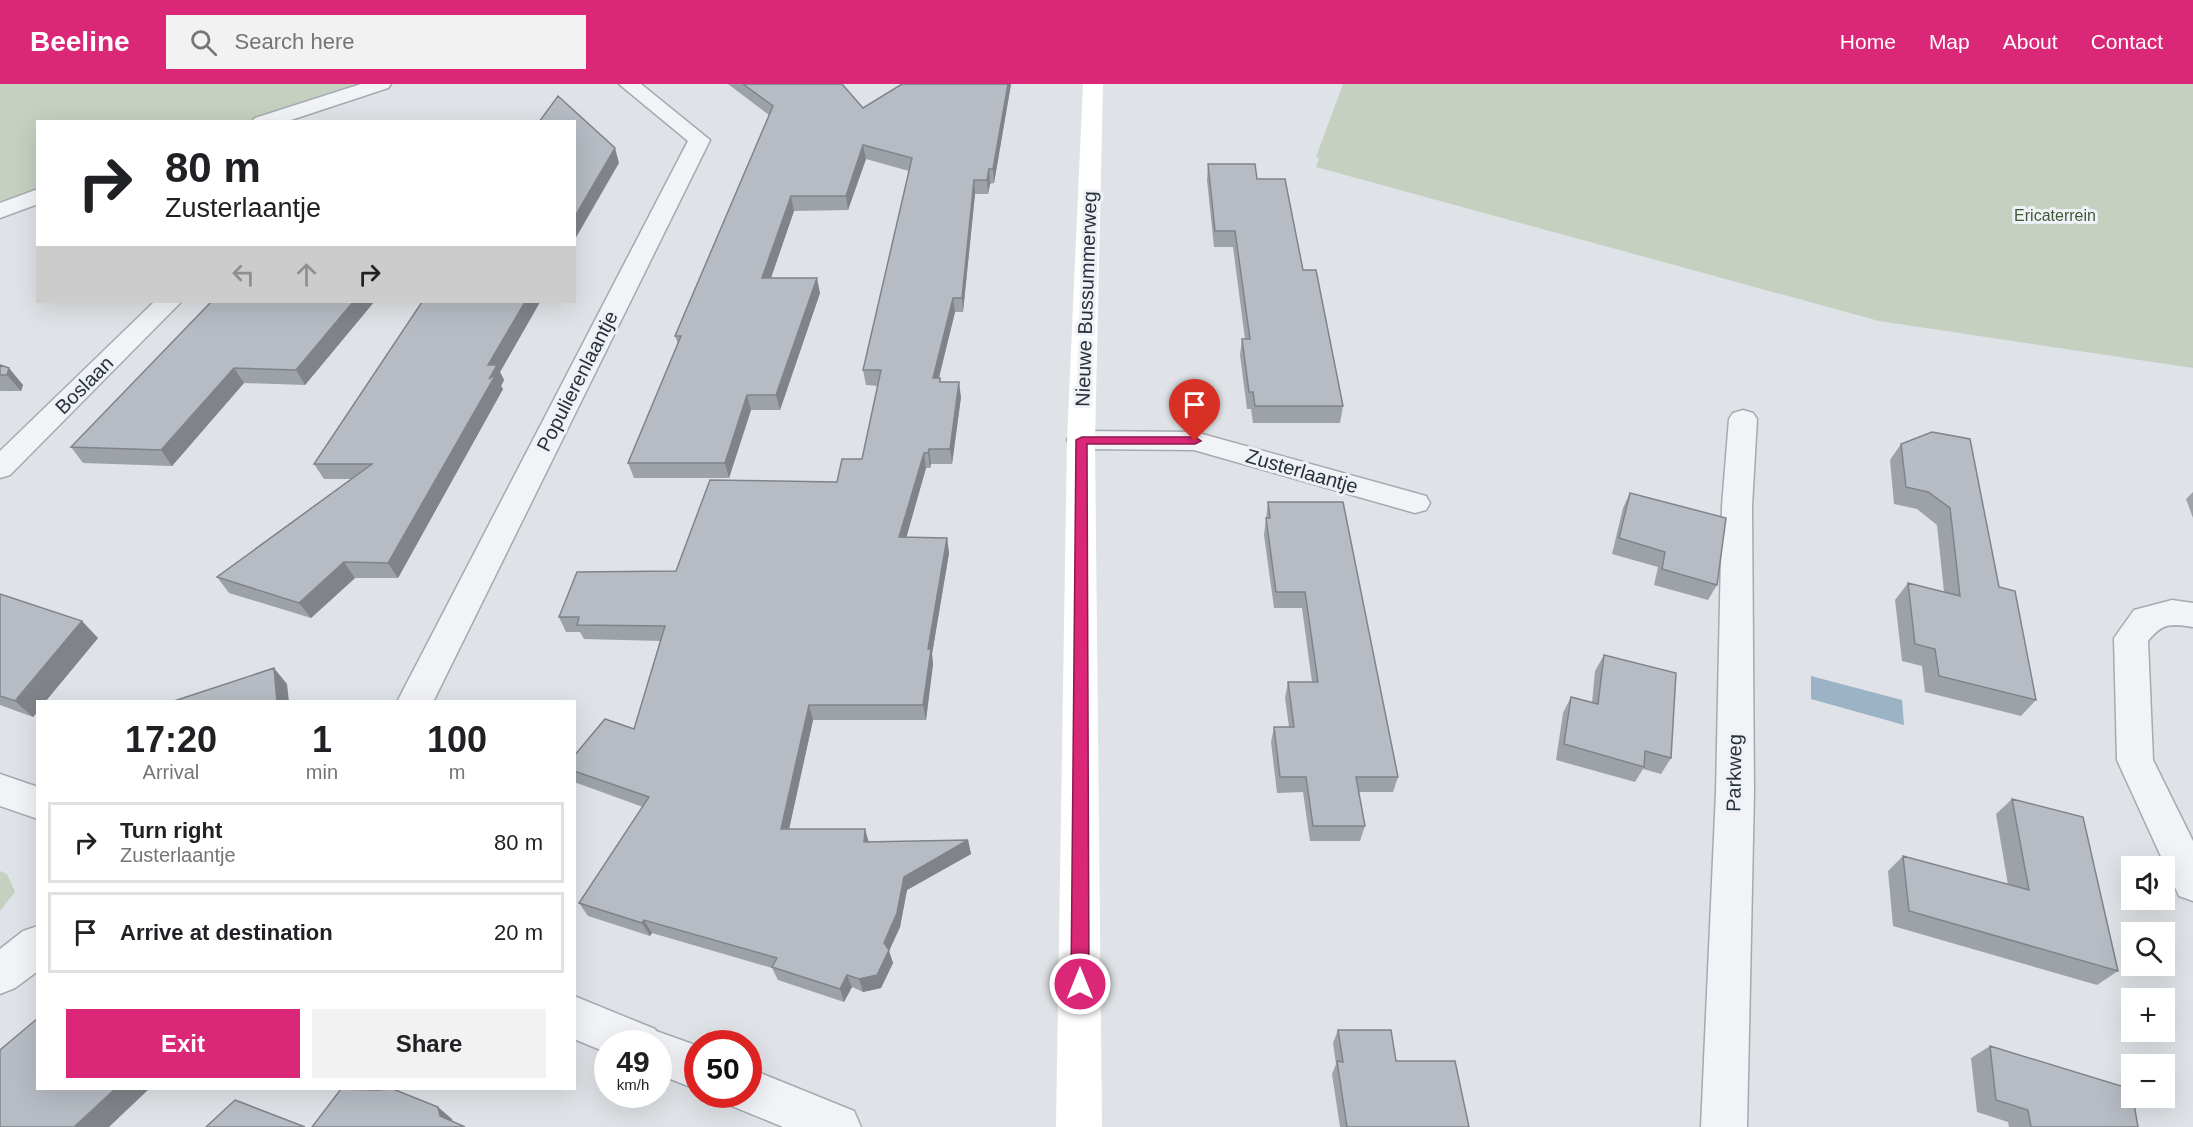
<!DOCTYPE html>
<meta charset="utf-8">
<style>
body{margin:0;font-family:Helvetica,sans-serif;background:#f2f2f2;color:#202124;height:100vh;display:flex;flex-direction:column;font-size:22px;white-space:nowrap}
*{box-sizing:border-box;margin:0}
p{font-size:20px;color:#757577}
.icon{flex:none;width:33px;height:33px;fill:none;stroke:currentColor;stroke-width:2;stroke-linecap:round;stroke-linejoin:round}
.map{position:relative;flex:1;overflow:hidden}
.drawer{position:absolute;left:36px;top:616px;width:540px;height:390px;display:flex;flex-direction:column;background:#fff;border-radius:0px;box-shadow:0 6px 24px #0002}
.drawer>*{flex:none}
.guide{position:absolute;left:36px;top:36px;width:540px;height:183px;border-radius:0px;box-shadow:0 6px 24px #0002;background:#fff;color:#202124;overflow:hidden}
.controls{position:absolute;left:2121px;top:772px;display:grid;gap:12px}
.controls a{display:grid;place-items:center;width:54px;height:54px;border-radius:0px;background:#fff;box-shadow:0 6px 24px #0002;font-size:30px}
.speed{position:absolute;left:594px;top:946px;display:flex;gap:12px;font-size:30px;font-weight:700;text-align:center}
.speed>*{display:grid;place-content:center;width:78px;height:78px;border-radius:50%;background:#fff;box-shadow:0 6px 24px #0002;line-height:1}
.speed small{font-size:15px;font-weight:400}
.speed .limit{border:9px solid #d22;background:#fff;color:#111}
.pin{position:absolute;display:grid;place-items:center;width:51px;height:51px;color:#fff;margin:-62px -26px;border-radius:50% 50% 50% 0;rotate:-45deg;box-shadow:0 0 6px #0007}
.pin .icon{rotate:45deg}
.me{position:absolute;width:66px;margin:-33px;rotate:0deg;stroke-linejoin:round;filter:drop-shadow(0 0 4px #0008)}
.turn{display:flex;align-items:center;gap:21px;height:126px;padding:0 30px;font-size:27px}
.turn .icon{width:78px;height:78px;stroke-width:2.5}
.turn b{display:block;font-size:42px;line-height:51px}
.lanes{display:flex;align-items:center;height:57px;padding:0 30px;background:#0003;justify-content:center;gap:30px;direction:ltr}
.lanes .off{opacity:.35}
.eta{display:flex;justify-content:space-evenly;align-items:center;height:102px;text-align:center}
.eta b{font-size:36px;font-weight:600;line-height:42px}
.button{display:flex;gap:12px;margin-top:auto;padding:12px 30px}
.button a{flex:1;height:69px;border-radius:0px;background:#db2777;color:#fff;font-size:24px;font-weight:600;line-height:69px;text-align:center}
.button a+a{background:#f2f2f2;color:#202124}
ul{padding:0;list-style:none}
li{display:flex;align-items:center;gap:18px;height:81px;margin:0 12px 9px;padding:0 18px;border:3px solid #e0e0e0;border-radius:0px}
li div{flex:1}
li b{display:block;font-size:22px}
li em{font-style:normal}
header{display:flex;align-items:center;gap:36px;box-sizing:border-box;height:84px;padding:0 30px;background:#db2777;color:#fff}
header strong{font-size:28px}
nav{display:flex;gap:33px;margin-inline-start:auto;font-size:21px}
.search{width:420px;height:54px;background:#f2f2f2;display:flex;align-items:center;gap:15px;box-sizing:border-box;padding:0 21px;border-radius:0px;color:#757577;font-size:22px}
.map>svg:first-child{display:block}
.green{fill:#c5d0c1}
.water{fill:#9cb2c5}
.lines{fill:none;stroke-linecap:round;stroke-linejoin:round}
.minor-casing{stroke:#a5aab1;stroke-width:3}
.minor{fill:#f1f3f6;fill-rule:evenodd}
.secondary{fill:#fff;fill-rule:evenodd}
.wall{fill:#9da2a9}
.shaded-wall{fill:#808489}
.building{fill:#b7bcc4;stroke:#808489;stroke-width:1.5}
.route{fill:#db2777;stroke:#8e194d;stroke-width:1.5}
.labels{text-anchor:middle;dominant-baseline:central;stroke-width:6;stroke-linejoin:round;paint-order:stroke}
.far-park-label{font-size:16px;fill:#3f5837;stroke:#eef1f5}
.street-label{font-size:20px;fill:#29313d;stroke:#eef1f5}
</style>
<header>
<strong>Beeline</strong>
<div class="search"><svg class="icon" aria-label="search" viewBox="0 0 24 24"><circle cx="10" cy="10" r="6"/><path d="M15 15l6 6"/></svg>Search here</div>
<nav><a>Home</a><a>Map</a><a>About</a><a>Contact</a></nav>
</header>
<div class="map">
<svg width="2193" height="1043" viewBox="0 0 2193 1043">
<rect width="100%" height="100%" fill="#dfe3e7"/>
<path class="green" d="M0 0H374L259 37 38 38 37 109 0 122Z
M1343 0H2193V284L1879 237 1316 83 1319 74 1316 73Z
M0 787 7 790 15 808 0 827Z"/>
<path class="water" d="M1811 592 1902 616 1904 641 1811 615Z"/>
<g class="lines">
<g class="minor-casing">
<path id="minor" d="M361 0H391L388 4 285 38H252L255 34Z
M619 0H641L710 56 433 618H397L688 57Z
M38 105V120L0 134V119Z
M154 218H181L10 391 0 394V367Z
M1743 326 1753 329 1757 335 1752 422 1754 708 1747 1043H1701L1716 708 1722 422 1729 335 1733 329Z
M1081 347 1195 348 1426 412 1430 419 1426 426 1415 429 1194 366 1081 365 1071 363 1067 356 1071 349Z
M2172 516 2193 519V543C2171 540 2163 538 2148 557L2153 676 2193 757V817L2179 812 2117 676 2114 554 2134 526Z
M0 690 38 703V735L0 722Z
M38 842V887L15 904 0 910V865L23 847Z
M574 912 655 945 656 947 698 962V1006L658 990V960H608V969L574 955Z
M748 984 854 1027 861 1043H783L732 1022 728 1011H748Z"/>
</g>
<use href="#minor" class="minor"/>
<path class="secondary" d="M1083 0H1103L1095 356 1102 1043H1056L1067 356Z"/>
</g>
<path class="wall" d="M728 0H842L863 24 902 0H1011L994 99 990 100 988 110H975L963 228H955L939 294H940V298L961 313 952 380H931L930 384H926L906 453 947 454 949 469 932 570 933 580 926 636H813L789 745 868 758 968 756 971 770 907 806 900 843 889 867 893 879 881 904 863 908 852 903 844 918 778 896 772 884 652 849 650 852 588 832 579 819 643 723 574 698V672L634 645 661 557 584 555 580 548H566L559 533 676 487 837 398 862 375 878 302 866 301 863 286 909 87 866 75 848 126 794 127 771 194 820 209 780 326H751L729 394H634L628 379 678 260 675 252 769 31Z
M1208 80 1257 95 1303 186 1343 322 1340 339H1253L1251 325H1247L1240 271 1242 255H1245L1233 163H1214L1207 96Z
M211 218H374L305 301 244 299 172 382 83 379 71 363Z
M422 218H540L500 288 504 296 501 302 503 305 398 494H355L311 534 229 509 217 493 351 395H324L314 380Z
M0 281 23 301 21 307H0Z
M1932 348 1999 503 2036 616 2021 632 1925 608 1922 582 1902 577 1895 516 1908 499 1944 508 1937 441 1917 425 1894 420 1890 376 1901 360Z
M2193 408V434L2186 415Z
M1630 409 1717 501 1708 516 1654 501 1658 483 1612 470 1623 424Z
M1268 418 1398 693 1393 708H1359L1365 742 1360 757H1310L1303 708 1277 709 1271 658 1274 643H1289L1285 614 1288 598H1312L1302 524H1274L1264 451Z
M0 510 98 554 45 618H38L33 633 0 621Z
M1604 571 1671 674 1661 690 1643 685 1635 698 1556 676 1563 629 1571 613 1592 619 1595 587Z
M2012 715 2118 887 2097 901 1893 842 1888 787 1903 772 2008 801 1996 730Z
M1338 946 1396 977 1469 1043H1340L1332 990 1336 980 1333 959Z
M1990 962 2138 1043H2009L2008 1038 1977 1028 1971 974Z"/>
<path class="shaded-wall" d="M1008 0H1011L994 99 993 85Z
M863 61 866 75 848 126 846 112Z
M615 64 619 79 574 157V134Z
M989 85 990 100 988 110 987 96Z
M974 96 975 110 963 228 962 214Z
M791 112 794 127 766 208 762 194Z
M817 194 820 209 780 326 776 311Z
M953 214 955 228 935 309 933 294Z
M353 218H374L305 301 296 286Z
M525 218H540L500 288 504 296 501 302 503 305 398 494 388 479 489 295 488 281Z
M9 284 23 301 21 307 7 291Z
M234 284 244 299 172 382 161 366Z
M959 298 961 313 952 380 950 365Z
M747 311 751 326 729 394 725 379Z
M929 365 931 380 930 384 928 369Z
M924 369 926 384 902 469 899 453Z
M947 454 949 469 932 570 933 580 926 636 923 621 928 565Z
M344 478 355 494 311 534 299 519Z
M82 537 98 554 45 618H38V628L33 633 15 617Z
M274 584 287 600 289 618H277Z
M809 621 813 636 786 759 781 745Z
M865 745 869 759 864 758Z
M968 756 971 770 907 806 900 843 889 867 893 879 881 904 863 908 859 895 884 859 904 793Z
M644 836 652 849 650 852 642 839Z
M847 891 852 903 844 918 840 905Z
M115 1005H149L109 1043H74Z
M438 1023 452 1035 453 1043 440 1032Z"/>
<path class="building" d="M743 0H842L863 24 902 0H1008L993 85H989L987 96H974L962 214H953L933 294H940V298H959L950 365H929L928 369H924L899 453 947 454 928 565H931L923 621H809L781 745H865L864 758 968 756 904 793 897 829 884 859 889 866 877 891 859 895 847 891 840 905 772 883 777 874 644 836 642 839 579 819 649 713 574 687V672L605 635 634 645 665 542 577 541 579 533H559L577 488 676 487 710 396 837 398 842 375H862L881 286H863L912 74 863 61 846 112H791L762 194H817L776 311H747L725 379H628L681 252H675L773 22Z
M558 12 615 64 574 134V38H539Z
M1208 80H1255L1257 95H1285L1303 186H1316L1343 322H1255L1253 308H1249L1242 255H1250L1235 147H1215Z
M211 218H353L296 286 234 284 161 366 71 363Z
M422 218H525L488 281H497L489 295 496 290 388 479 344 478 299 519 217 493 372 380H314Z
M0 281 9 284 7 291H0Z
M1932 348 1970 355 1999 503 2015 507 2036 616 1939 592 1935 565 1915 560 1908 499 1960 512 1950 424 1928 408 1906 403 1901 360Z
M1630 409 1726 434 1717 501 1662 485 1665 468 1619 454Z
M1268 418H1343L1398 693H1356L1365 742H1313L1306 693H1280L1274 643H1294L1288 598H1318L1305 508H1276L1266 434H1270Z
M0 510 82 537 15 617 0 612Z
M1604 571 1676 589 1671 674 1645 667 1644 683 1564 660 1571 613 1598 620Z
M274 584 277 618H171Z
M2012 715 2083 733 2118 887 1909 827 1903 772 2029 806Z
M38 934V1005H115L74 1043H0V966Z
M1338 946H1391L1396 977H1455L1469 1043H1347L1337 977 1343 978Z
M1990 962 2131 1005 2132 1014H2133L2138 1043H2031L2028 1026 1996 1016Z
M341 1005 376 1006 393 1005 438 1023 440 1032 465 1043H312Z
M235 1016 305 1043H206Z"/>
<path class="route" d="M1082 353H1195L1201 357 1195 360H1087L1089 900 1086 906 1080 909 1074 906 1071 900 1076 356Z"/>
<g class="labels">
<g class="far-park-label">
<text x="2055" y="131">Ericaterrein</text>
</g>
<g class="street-label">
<text transform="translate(1086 215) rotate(-88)">Nieuwe Bussummerweg</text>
<text transform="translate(577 297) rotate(-63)">Populierenlaantje</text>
<text transform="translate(84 301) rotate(-45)">Boslaan</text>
<text transform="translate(1302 387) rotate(16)">Zusterlaantje</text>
<text transform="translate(1734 689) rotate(-89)">Parkweg</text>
</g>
</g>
</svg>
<div class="controls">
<a><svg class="icon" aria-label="sound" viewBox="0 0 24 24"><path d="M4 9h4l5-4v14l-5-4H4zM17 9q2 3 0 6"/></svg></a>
<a><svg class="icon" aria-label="search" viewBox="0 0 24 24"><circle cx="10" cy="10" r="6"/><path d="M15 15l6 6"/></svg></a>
<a>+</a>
<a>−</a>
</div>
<div class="speed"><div>49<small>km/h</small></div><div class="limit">50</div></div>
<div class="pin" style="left:1195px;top:357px;background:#d93025"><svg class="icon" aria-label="arrive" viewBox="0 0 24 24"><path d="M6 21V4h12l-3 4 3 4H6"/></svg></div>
<svg class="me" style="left:1080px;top:900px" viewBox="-20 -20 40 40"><circle r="17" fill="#db2777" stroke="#fff" stroke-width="3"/><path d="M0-11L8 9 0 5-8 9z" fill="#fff"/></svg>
<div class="guide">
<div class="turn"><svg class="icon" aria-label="right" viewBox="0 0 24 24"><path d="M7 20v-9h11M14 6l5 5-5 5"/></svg><div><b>80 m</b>Zusterlaantje</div></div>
<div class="lanes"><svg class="icon off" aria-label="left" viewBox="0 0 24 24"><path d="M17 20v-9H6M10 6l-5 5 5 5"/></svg><svg class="icon off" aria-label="ahead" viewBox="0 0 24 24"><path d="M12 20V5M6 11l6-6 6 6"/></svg><svg class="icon" aria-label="right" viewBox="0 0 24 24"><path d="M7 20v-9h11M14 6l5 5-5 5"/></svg></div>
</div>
<section class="drawer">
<div class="eta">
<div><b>17:20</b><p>Arrival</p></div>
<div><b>1</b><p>min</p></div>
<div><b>100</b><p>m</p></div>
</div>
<ul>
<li><svg class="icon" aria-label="right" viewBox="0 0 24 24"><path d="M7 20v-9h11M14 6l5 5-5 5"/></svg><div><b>Turn right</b><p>Zusterlaantje</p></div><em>80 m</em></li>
<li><svg class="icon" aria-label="arrive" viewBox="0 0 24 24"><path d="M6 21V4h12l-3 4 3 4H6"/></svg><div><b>Arrive at destination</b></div><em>20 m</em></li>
</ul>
<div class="button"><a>Exit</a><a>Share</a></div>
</section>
</div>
